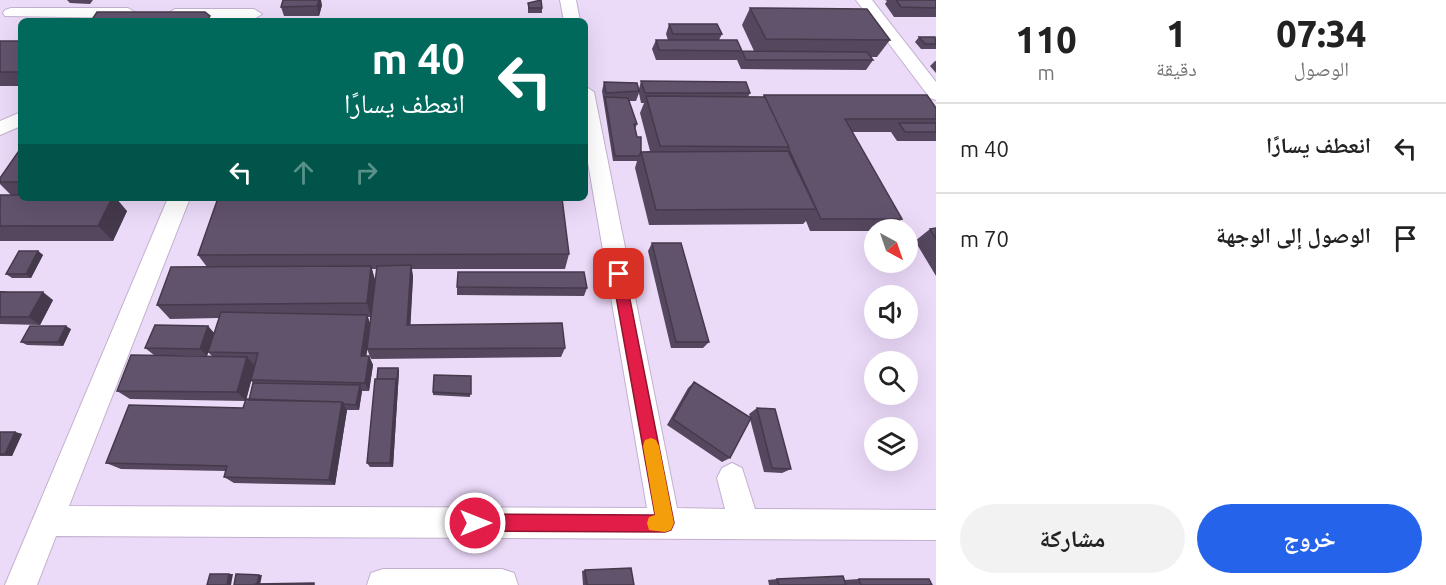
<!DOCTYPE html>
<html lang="ar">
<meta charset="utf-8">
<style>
body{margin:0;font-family:Ubuntu,"Noto Naskh Arabic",sans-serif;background:#f2f2f2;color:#222;direction:rtl;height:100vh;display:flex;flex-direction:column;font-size:22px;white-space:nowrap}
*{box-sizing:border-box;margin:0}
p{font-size:20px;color:#767676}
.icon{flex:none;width:33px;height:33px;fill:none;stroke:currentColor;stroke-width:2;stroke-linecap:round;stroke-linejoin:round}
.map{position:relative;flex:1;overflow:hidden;direction:ltr}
.side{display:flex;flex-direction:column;background:#fff;width:510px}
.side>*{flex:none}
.top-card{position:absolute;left:18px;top:18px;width:570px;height:183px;border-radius:9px;box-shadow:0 6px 24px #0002;direction:rtl;background:#00695c;color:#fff;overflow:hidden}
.needle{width:39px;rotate:140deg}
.buttons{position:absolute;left:864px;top:219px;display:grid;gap:12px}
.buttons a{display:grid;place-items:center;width:54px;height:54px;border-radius:50%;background:#fff;box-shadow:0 6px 24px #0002;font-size:30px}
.pin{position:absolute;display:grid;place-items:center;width:51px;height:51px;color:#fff;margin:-26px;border-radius:12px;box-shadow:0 3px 9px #0006}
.me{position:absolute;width:66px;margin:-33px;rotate:90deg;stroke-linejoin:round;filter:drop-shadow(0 0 4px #0008)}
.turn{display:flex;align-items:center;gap:21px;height:126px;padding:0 24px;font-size:27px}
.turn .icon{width:78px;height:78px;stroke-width:2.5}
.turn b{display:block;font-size:42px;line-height:51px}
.lanes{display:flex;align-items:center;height:57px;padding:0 24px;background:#0003;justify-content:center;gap:30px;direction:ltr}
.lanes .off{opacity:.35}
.eta{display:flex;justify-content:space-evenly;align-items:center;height:102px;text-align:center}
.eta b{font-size:36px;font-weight:800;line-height:42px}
.action{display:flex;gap:12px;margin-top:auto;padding:12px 24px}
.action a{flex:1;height:69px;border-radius:36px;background:#2563eb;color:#fff;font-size:24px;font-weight:800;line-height:69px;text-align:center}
.action a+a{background:#f2f2f2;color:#222}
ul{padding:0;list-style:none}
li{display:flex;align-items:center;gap:18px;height:90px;padding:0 24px;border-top:2px solid #e0e0e0}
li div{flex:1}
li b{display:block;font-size:22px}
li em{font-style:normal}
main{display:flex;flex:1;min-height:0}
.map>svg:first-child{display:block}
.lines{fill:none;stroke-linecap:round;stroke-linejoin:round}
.minor-casing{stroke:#c2b1ce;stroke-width:2}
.minor{fill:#fff;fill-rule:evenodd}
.wall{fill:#54475e;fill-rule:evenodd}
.shaded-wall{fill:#453a4c}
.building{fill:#62536d;stroke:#453a4c;stroke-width:1.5}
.route{fill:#e11d48;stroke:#92132f;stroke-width:1.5}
.slow{fill:#f59e0b}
</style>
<main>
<section class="side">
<div class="eta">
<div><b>07:34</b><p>الوصول</p></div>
<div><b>1</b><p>دقيقة</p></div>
<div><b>110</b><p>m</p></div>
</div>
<ul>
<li><svg class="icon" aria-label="left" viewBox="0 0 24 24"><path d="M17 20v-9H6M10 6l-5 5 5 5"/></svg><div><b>انعطف يسارًا</b></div><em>40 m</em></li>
<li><svg class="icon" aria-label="arrive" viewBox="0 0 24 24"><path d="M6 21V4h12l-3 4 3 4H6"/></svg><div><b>الوصول إلى الوجهة</b></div><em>70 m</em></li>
</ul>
<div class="action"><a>خروج</a><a>مشاركة</a></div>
</section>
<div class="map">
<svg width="936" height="585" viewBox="0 0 936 585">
<rect width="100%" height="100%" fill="#ecdaf9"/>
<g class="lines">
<g class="minor-casing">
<path id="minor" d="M560 0H576L580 21H564Z
M856 0H872L936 82V100L930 98Z
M11 8H128L136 13 128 18 5 16 3 13 5 10Z
M175 9H254L262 14 254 19 169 17 167 14Z
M585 86 594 92 677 508 725 509 717 478 722 468 732 463 742 468 755 509 936 510V540L56 536 37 585H5L168 198H190L69 506 647 508 585 145Z
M21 112V126L0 135V121Z
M383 569H502L514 573 518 585H367L371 573Z"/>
</g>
<use href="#minor" class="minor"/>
</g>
<path class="wall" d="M67 0H93L90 4 70 3Z
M885 0H936V17H894L885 4 887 1Z
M528 3 542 8V13H528Z
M322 5 319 16H284L281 7Z
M750 8 890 40 877 57H871L873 60 866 70 741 69 737 60 742 51H754L742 25Z
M669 24 722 34 719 40 742 51 737 60H656L652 49 656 40H668L666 34Z
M919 37 936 38V49H921L915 42Z
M0 41H21V86H0Z
M935 61H936V73L930 66Z
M641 81 750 93 748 97H763L764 95 936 108V141H897L891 132H852L902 219 890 230H874V231H810L806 221 803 224 649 225 635 168 637 161H613L602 91 604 82 639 89ZM639 93 641 103H644L640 113 650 151 641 152 635 129 637 124 629 101H636Z
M21 148V195H11L0 184V178Z
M0 195 127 211 113 241H0Z
M936 228V276L915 241 930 229Z
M652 243 709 342 703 348H671L648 251Z
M38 251 43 255 31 278H12L6 274Z
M569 254 565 269H412L413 277 410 325 565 348 561 357 371 359 367 349 368 342 366 356H369L373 365 369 391H362L359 410H347L335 485 234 483 224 477 226 471 121 469 106 463 243 408 245 401 130 399 117 391 213 357 208 352 219 318 170 319 157 305 207 267 198 255ZM372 269H377L375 280ZM368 317H371L370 324ZM251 381 253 383 249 400 246 399Z
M457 287 587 288 584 296 457 295Z
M0 291H3L53 300 40 325 0 324Z
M208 326 214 333 207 356 154 355 145 348Z
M71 329 63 346 27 345 21 342Z
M398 368 399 371 393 467H370L367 463Z
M471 376 470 397 433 395V392Z
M694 382 750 417 749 414 757 408 791 469 782 473 764 472 750 419 730 458 722 462 667 425 688 388Z
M0 432H15L22 434 12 456H0Z
M585 570 634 585H583L582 571Z
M777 579 844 580 859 579 932 585H769L768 580Z"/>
<path class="shaded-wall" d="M318 0H321L322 5 319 16 317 6Z
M112 198H116L127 211 113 241 98 226Z
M38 251 43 255 31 278 26 274Z
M411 265 413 277 410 335 407 325Z
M371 266 375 280 371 317 367 303Z
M43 292 53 300 40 325 29 317Z
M367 315 371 326 365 365 361 356Z
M66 326 71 329 63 346 58 342Z
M208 326 214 333 207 356 200 349Z
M369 356 373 365 369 391 365 383Z
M247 357 255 366 246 401 237 392Z
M398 368 399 371 393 467 390 463 396 379Z
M360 385 362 391 359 410 356 405Z
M342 402 347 410 335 485 329 480Z
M15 432 22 434 12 456 5 454Z
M229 574H233L231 585H227Z
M259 575H262L260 585H256Z"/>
<path class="building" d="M283 0H319L317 6 281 7Z
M541 0 542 8H529L528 3Z
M896 0H936V8L901 7Z
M750 8 867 9 890 40 766 39Z
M97 12H205L210 16 207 21H91Z
M669 24H717L722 34H673Z
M919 37H935L936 44H925Z
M656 40H737L742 51 659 50Z
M0 41H21V72H0Z
M742 51 867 52 873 60H746Z
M641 81 746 82 750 93H645Z
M604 82 637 83 639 91 606 93Z
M764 95H927L936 108V119H845L902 219H821L788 147H789Z
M646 96 765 97 789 147 660 146Z
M605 97 628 98 637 124H634L637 137H641V152L639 156H615Z
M899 123H936V132H905Z
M21 148V182H0V178Z
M788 151 816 209 656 210 641 152Z
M0 195H21V198H112L98 226H0Z
M218 198H562L569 254 198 255Z
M936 228V239L930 229Z
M652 243H681L709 342H676Z
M19 251H38L26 274H6Z
M411 265 407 325 562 323 565 348 367 349 377 266Z
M371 266 367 303 157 305 171 267Z
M458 272H584L587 288 457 287Z
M0 292H43L29 317H0Z
M221 312 367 315 361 356H369L365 383 251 380 258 353 208 352Z
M155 325 208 326 200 349 145 348Z
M30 326H66L58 342H21Z
M131 355 247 357 237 392 117 391Z
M378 368H398L397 382 396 379H377Z
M434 375 471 376V394L433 392Z
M375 379H396L390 463H367Z
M694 382 751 418 730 458 673 419Z
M253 383 360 385 356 405 344 404 342 402 249 400Z
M246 399 342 402 329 480 224 477 227 466 106 463 129 405 243 408Z
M757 408 775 409 791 469 772 468Z
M0 432H15L5 454H0Z
M631 568 634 585H587L585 570Z
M210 574H229L227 585H207Z
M236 574 259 575 257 584H255V585H234Z
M843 576 846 585H779L777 579Z
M859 579H929L932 585H861Z
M314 583V585H255V584Z"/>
<path class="route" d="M619 268 625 274 674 523 671 530 665 532 475 531 469 529 466 523 469 516 475 514 655 515 612 274Z"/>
<path class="slow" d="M651 438 656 440 659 446 674 523 671 530 665 532 649 530 647 523 649 517 655 515 643 446 645 440Z"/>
</svg>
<div class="buttons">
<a><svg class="needle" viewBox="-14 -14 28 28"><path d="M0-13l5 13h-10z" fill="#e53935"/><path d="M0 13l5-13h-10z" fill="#767676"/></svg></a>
<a><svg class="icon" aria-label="sound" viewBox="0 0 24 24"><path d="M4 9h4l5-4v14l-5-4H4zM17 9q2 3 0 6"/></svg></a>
<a><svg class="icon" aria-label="search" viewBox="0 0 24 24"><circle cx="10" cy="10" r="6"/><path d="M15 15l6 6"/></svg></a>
<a><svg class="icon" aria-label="layers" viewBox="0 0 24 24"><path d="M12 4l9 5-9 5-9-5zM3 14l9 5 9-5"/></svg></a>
</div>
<div class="pin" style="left:619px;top:274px;background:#d93025"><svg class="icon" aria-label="arrive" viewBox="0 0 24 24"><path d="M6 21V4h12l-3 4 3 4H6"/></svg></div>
<svg class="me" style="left:475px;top:523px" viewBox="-20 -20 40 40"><circle r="17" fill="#e11d48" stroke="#fff" stroke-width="3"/><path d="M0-11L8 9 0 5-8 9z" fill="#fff"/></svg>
<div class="top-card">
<div class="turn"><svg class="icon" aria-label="left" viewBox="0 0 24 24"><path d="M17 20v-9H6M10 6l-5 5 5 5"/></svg><div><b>40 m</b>انعطف يسارًا</div></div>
<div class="lanes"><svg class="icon" aria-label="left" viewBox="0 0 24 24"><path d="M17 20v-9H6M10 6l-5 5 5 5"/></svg><svg class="icon off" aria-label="ahead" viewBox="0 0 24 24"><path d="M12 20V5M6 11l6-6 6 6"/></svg><svg class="icon off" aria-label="right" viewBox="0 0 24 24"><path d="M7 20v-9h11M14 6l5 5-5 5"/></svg></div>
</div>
</div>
</main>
